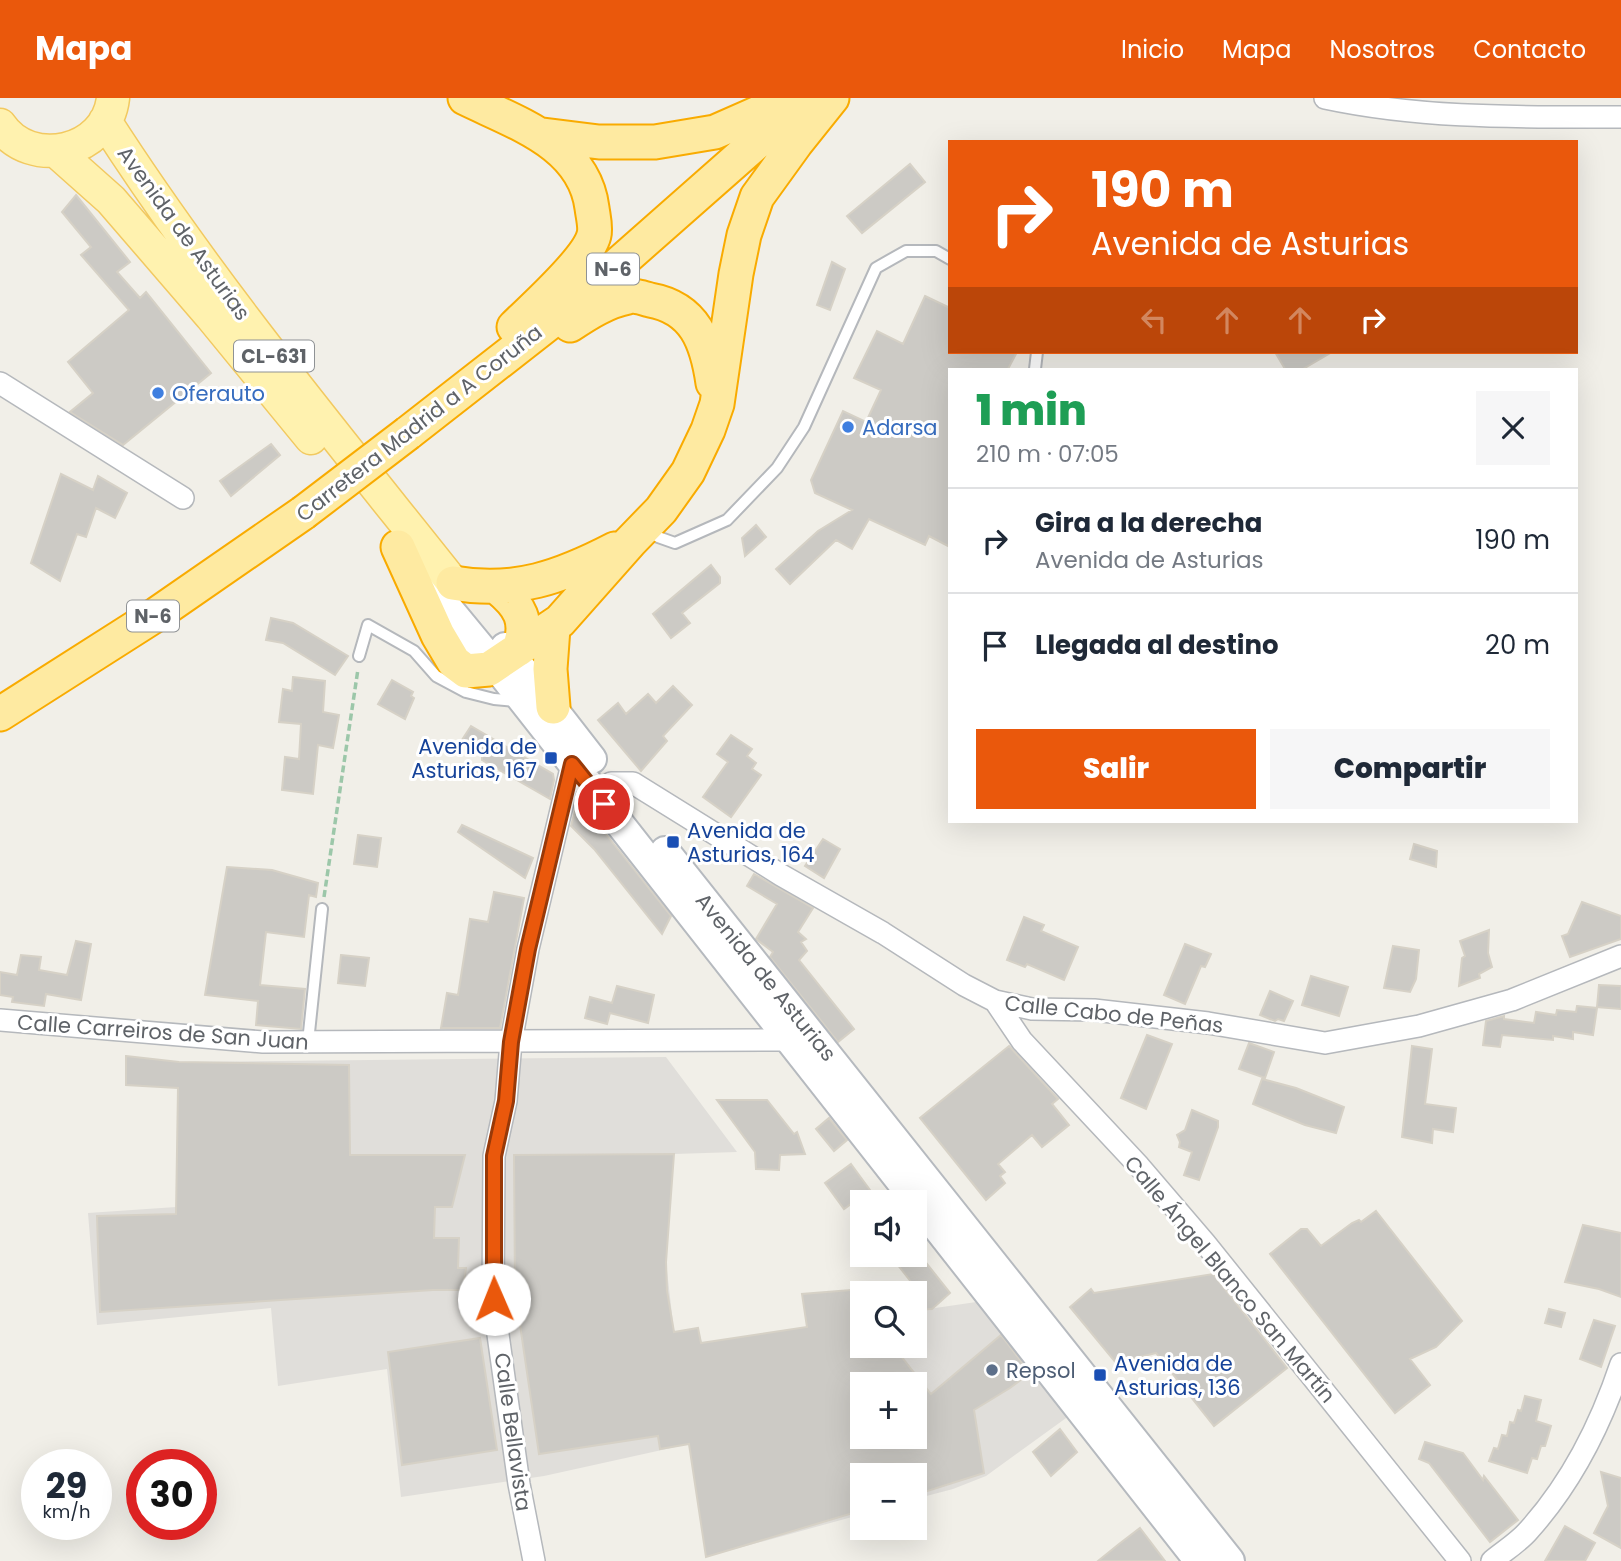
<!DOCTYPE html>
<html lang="es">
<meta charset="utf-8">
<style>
body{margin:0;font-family:Poppins,sans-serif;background:#f6f6f7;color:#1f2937;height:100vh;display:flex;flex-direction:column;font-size:26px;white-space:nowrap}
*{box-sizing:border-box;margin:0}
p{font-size:23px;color:#747a83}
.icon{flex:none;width:38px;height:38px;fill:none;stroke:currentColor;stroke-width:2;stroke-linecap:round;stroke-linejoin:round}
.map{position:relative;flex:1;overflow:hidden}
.drawer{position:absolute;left:948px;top:270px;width:630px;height:455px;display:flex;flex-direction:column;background:#fff;border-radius:0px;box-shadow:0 7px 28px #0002}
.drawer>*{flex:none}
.hud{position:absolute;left:948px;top:42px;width:630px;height:214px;border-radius:0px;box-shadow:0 7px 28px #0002;background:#ea580c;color:#fff;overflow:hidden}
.buttons{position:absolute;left:850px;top:1092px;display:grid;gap:14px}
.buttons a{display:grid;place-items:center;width:77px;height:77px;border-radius:0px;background:#fff;box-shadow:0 7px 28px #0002;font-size:35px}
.speed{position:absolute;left:21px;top:1351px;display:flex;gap:14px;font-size:35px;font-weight:700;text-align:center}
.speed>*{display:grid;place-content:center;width:91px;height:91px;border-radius:50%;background:#fff;box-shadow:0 7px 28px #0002;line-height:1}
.speed small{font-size:18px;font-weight:400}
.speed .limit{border:10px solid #d22;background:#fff;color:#111}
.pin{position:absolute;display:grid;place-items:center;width:60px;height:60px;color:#fff;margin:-30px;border:4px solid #fff;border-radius:50%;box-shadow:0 2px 7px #0007}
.me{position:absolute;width:77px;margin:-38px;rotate:359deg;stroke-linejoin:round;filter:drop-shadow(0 0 5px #0008)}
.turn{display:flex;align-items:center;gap:24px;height:147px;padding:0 28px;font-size:32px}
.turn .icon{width:91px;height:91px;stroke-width:2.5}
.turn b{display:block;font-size:49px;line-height:60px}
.lanes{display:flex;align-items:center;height:66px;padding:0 28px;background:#0003;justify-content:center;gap:35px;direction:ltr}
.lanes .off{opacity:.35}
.round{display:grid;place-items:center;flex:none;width:74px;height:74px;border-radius:0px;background:#f6f6f7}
.head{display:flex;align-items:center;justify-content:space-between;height:119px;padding:0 28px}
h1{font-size:42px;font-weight:800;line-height:52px;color:#1e9e55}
.primary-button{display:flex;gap:14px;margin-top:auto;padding:14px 28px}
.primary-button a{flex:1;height:80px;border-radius:0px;background:#ea580c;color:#fff;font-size:28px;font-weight:800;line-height:80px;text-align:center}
.primary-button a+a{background:#f6f6f7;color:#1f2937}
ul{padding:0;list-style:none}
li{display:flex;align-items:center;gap:21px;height:105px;padding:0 28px;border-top:2px solid #e0e1e3}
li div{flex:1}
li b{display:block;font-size:26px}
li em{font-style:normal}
header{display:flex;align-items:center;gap:42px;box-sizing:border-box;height:98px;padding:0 35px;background:#ea580c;color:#fff}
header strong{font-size:33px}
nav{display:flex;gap:38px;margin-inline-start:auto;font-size:24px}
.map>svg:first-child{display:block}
.industrial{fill:#e0deda;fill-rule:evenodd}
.building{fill:#cccac5;stroke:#d6d1c6;stroke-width:2;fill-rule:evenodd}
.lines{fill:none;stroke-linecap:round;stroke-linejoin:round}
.service-casing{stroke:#b5b8bc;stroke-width:14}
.minor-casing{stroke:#b5b8bc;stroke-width:24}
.secondary-casing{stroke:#b6babf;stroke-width:32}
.primary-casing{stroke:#f2c960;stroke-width:35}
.trunk-casing{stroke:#f9ab00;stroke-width:37}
.path{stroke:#9cc7a9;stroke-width:3.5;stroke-dasharray:7 3.5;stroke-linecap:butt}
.service{stroke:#fff;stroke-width:10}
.minor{stroke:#fff;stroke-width:21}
.secondary{stroke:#fff;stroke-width:28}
.primary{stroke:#fff2af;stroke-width:32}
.trunk{stroke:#feeaa1;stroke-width:33}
.trunk-bridge-casing{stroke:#f9ab00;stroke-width:37;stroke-linecap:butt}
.trunk-bridge{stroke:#feeaa1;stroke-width:33}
.route-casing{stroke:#983908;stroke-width:18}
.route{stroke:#ea580c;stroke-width:12}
.shop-dot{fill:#3f7fe0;stroke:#fff;stroke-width:2.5}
.transit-dot{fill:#1a4fb4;stroke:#fff;stroke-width:2.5}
.service-dot{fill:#5c6f8a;stroke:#fff;stroke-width:2.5}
.labels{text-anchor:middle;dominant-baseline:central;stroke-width:6;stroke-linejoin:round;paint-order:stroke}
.shield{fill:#fff;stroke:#8f9295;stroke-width:2}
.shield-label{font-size:19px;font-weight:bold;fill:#5f6368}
.street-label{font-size:21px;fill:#5f6368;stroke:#fff}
.shop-label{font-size:21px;fill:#366cbe;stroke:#fff;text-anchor:start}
.transit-label{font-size:21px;fill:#164399;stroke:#fff;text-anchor:start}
.service-label{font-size:21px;fill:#4e5e75;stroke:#fff;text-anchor:start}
</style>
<header>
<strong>Mapa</strong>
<nav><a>Inicio</a><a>Mapa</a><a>Nosotros</a><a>Contacto</a></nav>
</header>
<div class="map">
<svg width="1621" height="1463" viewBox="0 0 1621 1463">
<rect width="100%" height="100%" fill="#f1efe8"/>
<path class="industrial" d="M666 959 737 1054 674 1056 666 1164 674 1234 698 1230 702 1245 915 1248V1213L983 1203 1073 1315 986 1378 953 1391 915 1401V1377H863V1416L706 1459 689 1346 544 1378 401 1399 387 1271 278 1288 271 1210 97 1227 88 1115 176 1109 179 964ZM863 1286H915V1339H863Z"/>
<path class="building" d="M910 66 925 84 862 135 847 118Z
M76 97 130 164 117 174 140 200 146 194 211 275 123 347 70 314 93 295 68 264 129 212 81 157 91 149 62 114Z
M832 164 845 171 830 212 817 207Z
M925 198 950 210V254H1017L1008 271H950V449L929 438 925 447 869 421 852 451 836 442 790 486 776 471 818 433 852 412 815 395 811 382 843 313 866 324 881 292 854 280 877 233 903 246Z
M1275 254H1332L1303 271H1285Z
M271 346 280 357 231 398 220 383Z
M61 376 93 392 98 378 127 395 115 420 96 410 86 439 77 436 60 483 31 465Z
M756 427 766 439 745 458 742 440Z
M711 467 720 479V485L682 515 690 525 671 540 653 516Z
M271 520 293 525 348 558 335 577 283 545 266 542Z
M293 579 325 583 323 614 339 617 333 650 318 647 313 696 282 692 285 659 299 661 301 626 279 624 283 591 292 593Z
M392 582 413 594 411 598 414 600 405 621 378 606Z
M673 588 692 607 663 638 667 643 641 673 598 622 618 605 626 616 648 596 656 605Z
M471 628 553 676 554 682 550 701 482 662V658L460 645Z
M731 637 752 651 747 658 756 665 752 671 761 677 731 719 703 699 728 664 717 656Z
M578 701 671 818 662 836 594 751 571 728Z
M462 727 533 760 525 780 458 734Z
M358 737 381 740 377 769 354 766Z
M823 741 840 751 824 780 805 768Z
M1414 746 1437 753 1436 769 1410 761Z
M227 769 272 772 318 785 316 799 309 797 304 839 266 834 260 887 305 891 301 931 256 927 258 903 205 897Z
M754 776 813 810 798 834 806 841 801 844 807 853 799 862 854 931 838 944 770 859 773 854 756 841 777 806 747 788Z
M494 794 524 800 500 930H441L447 895 458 897 470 821 488 824Z
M1582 804 1621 818V841L1570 859 1562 838 1568 836Z
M1024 819 1044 827 1041 833 1078 849 1064 882 1027 866 1025 869 1007 862Z
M1489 832 1488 855 1492 869 1479 876 1480 880 1459 888 1462 860 1465 858 1460 843Z
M76 843 91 846 81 902 46 896 44 908 12 904 13 899 0 897V874L17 877 21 857 41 859 39 872 67 877Z
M1185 846 1211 856 1205 869 1201 868 1185 906 1164 897Z
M1393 848 1419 852 1416 881 1410 894 1384 890Z
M341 857 369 860 365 888 338 885Z
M1311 878 1348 889 1339 918 1302 907Z
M1599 887 1621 888V911L1597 909Z
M617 888 654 897 648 925 610 915 607 926 585 920 590 899 612 905Z
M1270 893 1293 903 1284 923 1278 921 1275 923 1260 917Z
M1577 908 1597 910 1593 937 1573 934V941L1553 938V942L1502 937 1500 949 1483 947 1486 923 1504 918V921L1534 925 1536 914 1556 917 1557 912 1576 914Z
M1147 937 1172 946 1146 1011 1121 1000Z
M1249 945 1274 954 1265 980 1239 971Z
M1009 948 1058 1001 1052 1006 1069 1027 1042 1049 1032 1037 998 1066 1005 1074 1000 1078 1005 1085 986 1102 920 1020Z
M1412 948 1432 951 1425 1006 1456 1010 1453 1034 1433 1031 1432 1045 1402 1039Z
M126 958 179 964 349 967 350 1057H465L452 1109H435L434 1140H459L458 1170H466L463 1192H433L100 1214 97 1118 176 1116 178 990 126 987Z
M1262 981 1296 990 1344 1009 1336 1035 1305 1027 1253 1006Z
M717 1002H767L794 1036 797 1034 805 1056 780 1057 779 1072 756 1071 755 1054Z
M1192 1012 1218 1023V1029L1199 1082 1184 1077 1192 1054 1179 1049 1180 1044 1177 1037 1185 1032Z
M829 1020 847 1042 834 1053 816 1031Z
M674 1056 666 1164 667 1193 674 1234 698 1230 701 1245 807 1229 802 1196 863 1191V1248H893L931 1296 1001 1237 1030 1275 1010 1290 974 1312 984 1375 915 1397V1377H863V1412L706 1459 689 1346 660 1351 658 1338 539 1356 515 1193 514 1057ZM863 1286H915V1339H863Z
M851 1066 870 1092 844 1111 825 1085Z
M1376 1113 1462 1223 1436 1249 1410 1261 1430 1287 1395 1315 1270 1156 1301 1131H1307L1321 1148 1352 1125 1359 1122 1361 1124Z
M1583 1127 1621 1135V1199L1599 1191 1565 1184Z
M890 1157H920L950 1195 932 1211 915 1212V1189Z
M1213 1176 1287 1270 1214 1328 1156 1255 1116 1265 1070 1209 1091 1191 1094 1195Z
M1549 1211 1565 1215 1561 1229 1545 1225Z
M1594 1222 1615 1228 1601 1269 1580 1261Z
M480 1240 497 1352 402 1367 388 1254Z
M1525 1298 1541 1302 1536 1323 1551 1328 1545 1348H1541L1537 1361 1532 1360 1527 1375 1489 1363 1494 1350 1498 1351 1502 1337 1507 1338 1510 1324 1514 1325 1518 1312 1521 1313Z
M1060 1331 1077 1354 1051 1378 1033 1354Z
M1425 1344 1463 1355 1483 1382 1484 1378 1518 1422 1490 1444 1429 1365 1419 1361Z
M1601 1374 1621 1380V1450L1594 1435 1608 1408Z
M1565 1428 1595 1445 1585 1463H1545Z
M1140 1430 1165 1463H1098L1119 1446Z"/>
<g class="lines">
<g class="service-casing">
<path id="service" d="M1035 271 1037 254
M648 430 658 439 675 445 727 422 777 370 804 329 876 170 906 153H936L950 161
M359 558 368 527 414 553 436 578 466 594 494 601 517 603
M308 944 322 811"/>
</g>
<g class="minor-casing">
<path id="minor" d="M1325 0C1423 21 1522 19 1621 19
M0 285 183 400
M611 685H633L781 777 883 835 964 887 995 903 1032 911 1094 912 1208 925 1325 945 1419 928 1512 902 1621 858
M995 903 1022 943 1139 1068 1205 1145 1460 1463
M0 922 263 944 789 942
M534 1463 519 1386 493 1201 494 1058 506 1003 511 944 528 851 572 666
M1492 1463C1504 1453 1519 1444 1529 1432 1572 1384 1601 1326 1621 1266"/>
</g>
<g class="secondary-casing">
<path id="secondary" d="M415 470 495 567 1199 1463
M505 549 592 661
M665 753 1230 1463"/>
</g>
<g class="primary-casing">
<path id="primary" d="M105 23C209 185 333 334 453 485
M0 27C30 72 107 55 113 0
M57 54 111 102 211 218 311 340"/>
</g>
<g class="trunk-casing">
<path id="trunk" d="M465 0C516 25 584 46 592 110 593 118 596 129 594 137 588 162 533 210 514 229
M543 37 599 44H655L715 34 790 1
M570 227C588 215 607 203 628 199 635 197 643 200 650 202 695 210 707 244 713 285
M408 335 572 207 766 36 812 0
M398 449 438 537 454 564 466 573 489 571 560 523 630 444 661 412 688 374 708 332 717 306 736 176 744 137 757 99 796 45 832 0
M453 485C515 496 561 479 615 451
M498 490C520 508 529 523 519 551
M553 530 550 571 553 609
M0 616 157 516 303 415"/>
</g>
<path class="path" d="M324 799 358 571"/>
<use href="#service" class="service"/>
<use href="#minor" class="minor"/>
<use href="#secondary" class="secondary"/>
<use href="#primary" class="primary"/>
<use href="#trunk" class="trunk"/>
<g class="trunk-bridge-casing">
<path id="trunk-bridge" d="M303 415 408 335"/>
</g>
<use href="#trunk-bridge" class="trunk-bridge"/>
</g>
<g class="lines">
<g class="route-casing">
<path id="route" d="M494 1201V1058L506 1003 511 944 528 851 572 666 604 706"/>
</g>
<use href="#route" class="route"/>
</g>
<g class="shop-dot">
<circle cx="158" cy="295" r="7"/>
<circle cx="848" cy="329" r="7"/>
</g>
<g class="transit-dot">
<rect x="544" y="653" width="14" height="14" rx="3.5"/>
<rect x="666" y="737" width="14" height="14" rx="3.5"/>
<rect x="1093" y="1270" width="14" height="14" rx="3.5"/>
</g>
<circle class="service-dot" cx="992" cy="1272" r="7"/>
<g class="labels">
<g class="shield">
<rect x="587" y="155.5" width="52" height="31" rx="5"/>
<rect x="234" y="242.5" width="80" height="31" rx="5"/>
<rect x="127" y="502.5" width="52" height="31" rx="5"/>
</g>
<g class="shield-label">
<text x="613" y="171">N-6</text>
<text x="274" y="258">CL-631</text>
<text x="153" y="518">N-6</text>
</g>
<g class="street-label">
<text transform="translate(184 135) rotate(54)">Avenida de Asturias</text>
<text transform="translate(419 325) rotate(-38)">Carretera Madrid a A Coruña</text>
<text transform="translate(766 879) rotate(51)">Avenida de Asturias</text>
<text transform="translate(1114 916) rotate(6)">Calle Cabo de Peñas</text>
<text transform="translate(163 934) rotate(4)">Calle Carreiros de San Juan</text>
<text transform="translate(1230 1181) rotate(50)">Calle Ángel Blanco San Martín</text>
<text transform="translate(513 1334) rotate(82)">Calle Bellavista</text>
</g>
<g class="shop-label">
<text x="172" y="295">Oferauto</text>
<text x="862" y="329">Adarsa</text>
</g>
<g class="transit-label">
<text x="537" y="648" text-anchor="end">Avenida de<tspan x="537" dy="24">Asturias, 167</tspan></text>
<text x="687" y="732">Avenida de<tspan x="687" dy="24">Asturias, 164</tspan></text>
<text x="1114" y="1265">Avenida de<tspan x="1114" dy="24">Asturias, 136</tspan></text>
</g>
<g class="service-label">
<text x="1006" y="1272">Repsol</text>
</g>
</g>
</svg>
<div class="buttons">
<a><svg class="icon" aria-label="sound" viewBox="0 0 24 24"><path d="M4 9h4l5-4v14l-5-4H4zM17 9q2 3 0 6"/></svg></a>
<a><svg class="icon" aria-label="search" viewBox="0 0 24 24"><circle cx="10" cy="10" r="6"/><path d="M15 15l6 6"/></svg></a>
<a>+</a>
<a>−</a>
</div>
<div class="speed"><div>29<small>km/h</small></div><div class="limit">30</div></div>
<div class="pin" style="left:604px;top:706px;background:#d93025"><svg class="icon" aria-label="arrive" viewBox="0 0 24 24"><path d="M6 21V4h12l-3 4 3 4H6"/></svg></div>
<svg class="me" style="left:494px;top:1201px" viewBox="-20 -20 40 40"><circle r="19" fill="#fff"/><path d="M0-13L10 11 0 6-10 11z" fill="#ea580c"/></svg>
<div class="hud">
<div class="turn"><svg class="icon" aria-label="right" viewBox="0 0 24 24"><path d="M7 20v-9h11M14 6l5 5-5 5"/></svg><div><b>190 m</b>Avenida de Asturias</div></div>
<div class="lanes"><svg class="icon off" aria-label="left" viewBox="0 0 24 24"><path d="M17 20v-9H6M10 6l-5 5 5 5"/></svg><svg class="icon off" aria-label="ahead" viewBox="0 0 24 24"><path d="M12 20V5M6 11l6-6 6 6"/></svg><svg class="icon off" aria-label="ahead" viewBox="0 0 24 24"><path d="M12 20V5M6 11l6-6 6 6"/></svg><svg class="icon" aria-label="right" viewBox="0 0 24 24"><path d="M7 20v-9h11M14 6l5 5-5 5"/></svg></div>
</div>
<section class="drawer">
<div class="head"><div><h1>1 min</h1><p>210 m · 07:05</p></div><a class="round"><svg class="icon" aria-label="close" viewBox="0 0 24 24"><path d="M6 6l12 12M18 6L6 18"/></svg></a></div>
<ul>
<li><svg class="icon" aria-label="right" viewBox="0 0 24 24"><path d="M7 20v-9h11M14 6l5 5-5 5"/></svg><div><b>Gira a la derecha</b><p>Avenida de Asturias</p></div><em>190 m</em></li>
<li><svg class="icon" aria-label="arrive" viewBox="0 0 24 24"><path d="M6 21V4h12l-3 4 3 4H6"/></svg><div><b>Llegada al destino</b></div><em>20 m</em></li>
</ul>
<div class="primary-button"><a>Salir</a><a>Compartir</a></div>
</section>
</div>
